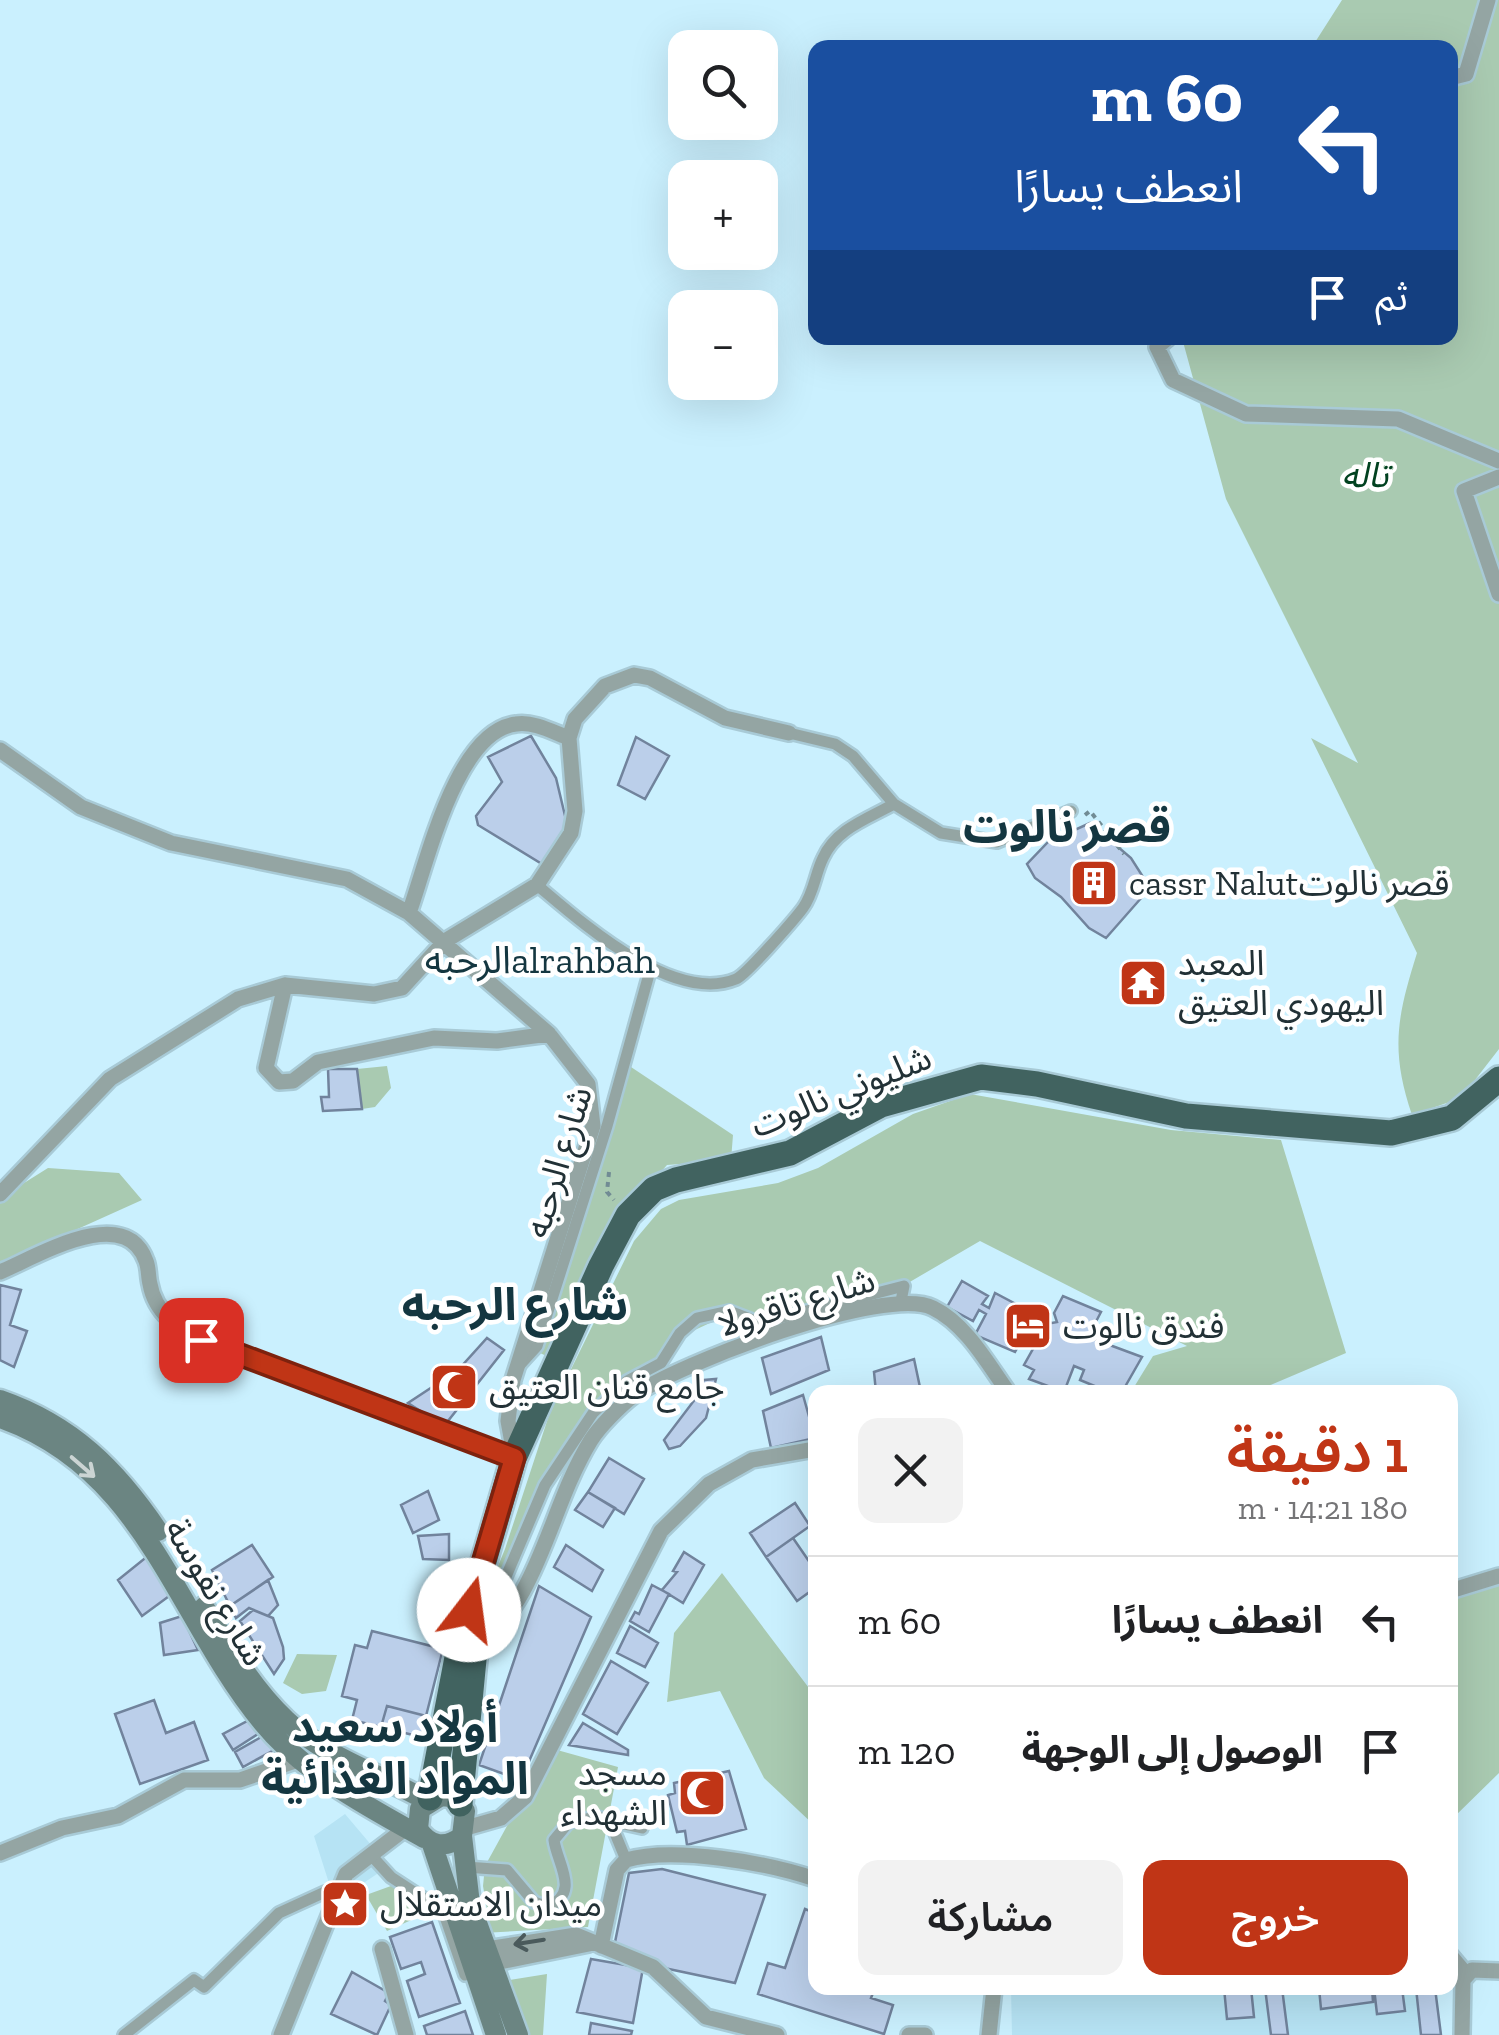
<!DOCTYPE html>
<html lang="ar">
<meta charset="utf-8">
<style>
body{margin:0;font-family:"Zilla Slab","Noto Sans Arabic",serif;background:#f2f2f2;color:#202124;direction:rtl;height:100vh;display:flex;flex-direction:column;font-size:38px;white-space:nowrap}
*{box-sizing:border-box;margin:0}
p{font-size:32px;color:#757577}
.icon{flex:none;width:55px;height:55px;fill:none;stroke:currentColor;stroke-width:2;stroke-linecap:round;stroke-linejoin:round}
.map{position:relative;flex:1;overflow:hidden;direction:ltr}
.drawer{position:absolute;left:808px;top:1385px;width:650px;height:610px;display:flex;flex-direction:column;background:#fff;border-radius:20px;box-shadow:0 10px 40px #0002;direction:rtl}
.drawer>*{flex:none}
.guide{position:absolute;left:808px;top:40px;width:650px;height:305px;border-radius:20px;box-shadow:0 10px 40px #0002;direction:rtl;background:#1a4fa0;color:#fff;overflow:hidden}
.buttons{position:absolute;left:668px;top:30px;display:grid;gap:20px}
.buttons a{display:grid;place-items:center;width:110px;height:110px;border-radius:20px;background:#fff;box-shadow:0 10px 40px #0002;font-size:50px}
.pin{position:absolute;display:grid;place-items:center;width:85px;height:85px;color:#fff;margin:-42px;border-radius:20px;box-shadow:0 5px 15px #0006}
.me{position:absolute;width:110px;margin:-55px;rotate:15deg;stroke-linejoin:round;filter:drop-shadow(0 0 8px #0008)}
.turn{display:flex;align-items:center;gap:35px;height:210px;padding:0 50px;font-size:45px}
.turn .icon{width:130px;height:130px;stroke-width:2.5}
.turn b{display:block;font-size:70px;line-height:85px}
.then{display:flex;align-items:center;height:95px;padding:0 50px;background:#0003;gap:20px;font-size:38px}
.round{display:grid;place-items:center;flex:none;width:105px;height:105px;border-radius:20px;background:#f2f2f2}
.headline{display:flex;align-items:center;justify-content:space-between;height:170px;padding:0 50px}
h1{font-size:60px;font-weight:600;line-height:75px;color:#c03516}
.action{display:flex;gap:20px;margin-top:auto;padding:20px 50px}
.action a{flex:1;height:115px;border-radius:20px;background:#c03516;color:#fff;font-size:40px;font-weight:600;line-height:115px;text-align:center}
.action a+a{background:#f2f2f2;color:#202124}
ul{padding:0;list-style:none}
li{display:flex;align-items:center;gap:30px;height:130px;padding:0 50px;border-top:2px solid #e0e0e0}
li div{flex:1}
li b{display:block;font-size:38px}
li em{font-style:normal}
.map>svg:first-child{display:block}
.built{fill:#b6e3f4}
.green{fill:#a9cab1}
.building{fill:#bbcfea;stroke:#71839c;stroke-width:2.5}
.lines{fill:none;stroke-linecap:round;stroke-linejoin:round}
.pedestrian-casing{stroke:#a8cad6;stroke-width:16}
.minor-casing{stroke:#a8cad6;stroke-width:20}
.secondary-casing{stroke:#a8cad6;stroke-width:25}
.trunk-casing{stroke:#a8cad6;stroke-width:30}
.path{stroke:#718b94;stroke-width:4;stroke-dasharray:5 5;stroke-linecap:butt}
.pedestrian{stroke:#94a5a3;stroke-width:11}
.minor{stroke:#94a5a3;stroke-width:15}
.secondary{stroke:#6b8582;stroke-width:20}
.trunk{stroke:#416360;stroke-width:25}
.oneway{stroke:#cbd4d3}
.oneway2{stroke:#4a5a5c}
.route-casing{stroke:#7d220e;stroke-width:25}
.route{stroke:#c03516;stroke-width:18}
.labels{text-anchor:middle;dominant-baseline:central;stroke-width:9;stroke-linejoin:round;paint-order:stroke}
.park-label{font-size:35px;font-style:italic;fill:#014220;stroke:#fff}
.poi-label{font-size:35px;fill:#223136;stroke:#fff;text-anchor:start}
.street-label{font-size:35px;fill:#223136;stroke:#fff}
.neighbourhood-label{font-size:38px;fill:#143640;stroke:#fff}
.district-label{font-size:45px;font-weight:bold;fill:#143640;stroke:#fff}
</style>
<div class="map">
<svg width="1499" height="2035" viewBox="0 0 1499 2035">
<rect width="100%" height="100%" fill="#caf0fe"/>
<path class="built" d="M345 1814 389 1866 335 1902 314 1836Z
M1011 1988H1433L1442 2035H1012Z"/>
<path class="green" d="M1342 0H1499V1049L1461 1098 1412 1115C1390 1050 1397 1017 1417 953L1311 738 1358 763 1226 499 1182 338H1450V48L1312 47Z
M387 1066 391 1088 375 1107 362 1109 357 1069Z
M631 1067 733 1135 731 1160 667 1165 625 1213 553 1359 540 1353Z
M970 1094 1171 1130 1281 1140 1346 1353 1254 1392H1131L1153 1356 1187 1346 980 1241 908 1283 799 1310 754 1318 725 1316 684 1335 594 1418 545 1485 486 1619 477 1617 505 1549 550 1412 634 1241 661 1209 679 1200 778 1183 818 1168 913 1114Z
M48 1168 119 1173 142 1200 0 1264V1198Z
M722 1573 815 1696V1826L764 1778 720 1691 667 1702 674 1633Z
M1499 1576V1773L1450 1821V1591Z
M297 1654 337 1655 326 1691 302 1694 283 1683Z
M550 1748 618 1767 588 1927 482 1933 490 1927 483 1886 485 1866Z
M402 1882 418 1917 387 1931 366 1895Z
M547 1974 543 2035H522L498 1982Z"/>
<path class="building" d="M531 736 556 778 567 824 542 864 478 825 476 816 502 782 488 757Z
M636 737 669 756 645 799 618 785Z
M1090 823 1131 858 1150 888 1106 938 1089 928 1061 897 1035 878 1027 864 1048 842Z
M328 1069H357L362 1109 323 1111 321 1097H329Z
M962 1281 988 1296 982 1304 989 1308 995 1293 1052 1323 1057 1322 1054 1313 1063 1296 1101 1312 1088 1337 1142 1357 1122 1392H1109L1080 1380 1084 1370 1074 1366 1064 1392 1029 1379 1034 1370 1024 1365 1034 1347 1021 1341 1015 1352 975 1335 986 1314 979 1310 973 1321 947 1307Z
M0 1285 21 1290 10 1325 27 1331 14 1367 0 1360Z
M821 1337 829 1370 771 1394 762 1358Z
M487 1338 504 1350 444 1426 408 1403 458 1370Z
M914 1359 921 1392H876L874 1372Z
M716 1379 706 1418 680 1446 669 1449 664 1440 696 1398 699 1387 704 1380Z
M803 1395 815 1438 771 1448 763 1411Z
M609 1458 644 1479 624 1514 588 1492Z
M428 1491 439 1520 413 1533 401 1505Z
M588 1492 615 1508 603 1527 575 1510Z
M795 1503 810 1526 766 1557 750 1533Z
M449 1534V1560L423 1559 418 1536Z
M793 1538 815 1570V1588L797 1601 766 1557Z
M252 1545 273 1577 230 1606 212 1570Z
M566 1545 603 1570 592 1591 554 1567Z
M684 1552 704 1565 683 1603 662 1590 677 1572 673 1571Z
M149 1555 176 1591 142 1616 118 1580Z
M268 1580 278 1605 268 1616 249 1608 236 1618 230 1606Z
M652 1585 669 1594 649 1632 630 1621 635 1612 639 1614Z
M539 1586 591 1617 521 1780 479 1765Z
M440 1587 458 1590 448 1633 433 1627Z
M253 1610 273 1618 283 1647 284 1659 274 1674 240 1621Z
M182 1616 198 1650 164 1655 160 1623Z
M630 1626 658 1643 645 1667 617 1653Z
M372 1631 443 1649 426 1716 387 1706 381 1727 352 1720 357 1700 342 1696 355 1645 367 1648Z
M611 1661 648 1683 617 1734 583 1714Z
M154 1700 166 1733 194 1722 208 1760 140 1784 115 1714Z
M387 1706 426 1716 421 1737 381 1727Z
M253 1718 261 1732 233 1750 223 1734Z
M583 1723 628 1750V1755L569 1745Z
M263 1736 274 1750 243 1767 235 1752Z
M729 1771 746 1829 687 1845 685 1831 677 1832 668 1795 675 1793 674 1783Z
M662 1869 765 1895 735 1983 612 1957 629 1873Z
M805 1909 815 1913V1988H875L871 1998 893 2005 884 2034 758 1994 768 1963 785 1968Z
M432 1922 460 2003 419 2017 407 1981 425 1974 421 1962 401 1969 390 1937Z
M591 1959 643 1968 633 2023 577 2012Z
M352 1972 389 1993 385 2001 391 2005 377 2035 331 2014Z
M1224 1988H1251L1254 2017 1227 2019Z
M1265 1988H1282L1288 2035H1271Z
M1319 1988H1372L1373 2002 1321 2009Z
M1374 1988H1402L1405 2011 1377 2014Z
M1416 1988H1435L1441 2035H1421Z
M465 2011 473 2035H427L424 2026Z
M591 2023 632 2031 631 2035H589Z"/>
<g class="lines">
<g class="pedestrian-casing">
<path id="pedestrian" d="M789 733 835 744 853 756 894 804 941 833 997 842 1071 811
M537 885C580 921 673 1005 736 979 746 975 794 920 803 908 814 893 815 874 823 858 836 829 867 819 894 804
M517 1368 537 1346 607 1126 651 967
M479 1640 545 1485 593 1413 627 1381 661 1363 680 1333 697 1318 729 1311 760 1323 904 1286 901 1301
M610 1821 642 1828
M370 1854 391 1877 443 1911 465 1975
M466 1867 507 1870 534 1902 548 1907C581 1892 557 1864 554 1840L569 1822 598 1817 610 1821 626 1860
M124 2035 194 1980 204 1987 279 1913 325 1892 336 1898"/>
</g>
<g class="minor-casing">
<path id="minor" d="M1450 78 1466 74 1488 0
M1168 338 1157 347 1173 380 1246 414 1398 419 1499 461
M1499 477 1464 491 1499 594
M0 750 81 807 171 843 347 879 409 913 549 1034 588 1084 593 1126 513 1380 508 1421 514 1454
M409 913C427 863 456 731 516 724 533 721 553 732 569 738
M285 985 266 1068 279 1082 293 1081 318 1062 434 1038 497 1041 549 1034
M0 1194 110 1079 238 999 285 985 374 994 402 988 445 941 537 885 571 833 575 811 569 738 575 719 605 686 634 675 650 678 725 718 789 733
M0 1272C36 1257 125 1202 146 1261 149 1268 148 1277 150 1284 155 1313 177 1327 201 1340L514 1458
M1450 1591 1499 1576
M475 1649C542 1596 548 1510 591 1440 600 1426 620 1406 633 1396 677 1364 886 1284 933 1308 966 1324 988 1364 1008 1392
M466 1828 501 1818 525 1797 661 1531 709 1484 752 1460 815 1449
M0 1853 62 1828 118 1816 184 1780H240L301 1759
M601 1946 617 1870 626 1860C674 1846 768 1863 815 1879
M382 1949 406 2035
M480 1950 576 1935 653 1967 706 2017 777 2035
M1450 1955 1466 1974
M485 1965 589 1944
M281 2035 346 1874 406 1828
M909 2035H925
M989 2035 994 1988
M1462 2035 1463 1980 1472 1970 1499 1971"/>
</g>
<g class="secondary-casing">
<path id="secondary" d="M0 1400C72 1425 116 1469 158 1531
M0 1418C146 1469 175 1616 263 1723 304 1773 368 1807 424 1838
M204 1607C228 1646 252 1688 286 1720 324 1757 381 1774 427 1801
M462 1836C446 1849 430 1847 418 1829L420 1809 441 1796 451 1797 465 1811 462 1836 470 1904 518 2035
M432 1844 496 2035"/>
</g>
<g class="trunk-casing">
<path id="trunk" d="M430 1798 459 1647 514 1458 601 1266 628 1215 654 1189 676 1180 790 1153 881 1105 981 1077 1037 1084 1186 1116 1391 1133 1452 1118 1499 1079
M460 1804 475 1649 471 1625"/>
</g>
<path class="path" d="M1085 815 1090 811 1124 854
M609 1172 607 1192 614 1200"/>
<use href="#pedestrian" class="pedestrian"/>
<use href="#minor" class="minor"/>
<use href="#secondary" class="secondary"/>
<use href="#trunk" class="trunk"/>
</g>
<defs><path id="oneway-shaft" d="M-6 0H5M1.5-3L5.5 0L1.5 3" fill="none" stroke-width="1.6" stroke-linecap="round" stroke-linejoin="round" transform="scale(2.5)"/></defs>
<use class="oneway" href="#oneway-shaft" transform="translate(83 1467) rotate(41)"/>
<use class="oneway2" href="#oneway-shaft" transform="translate(529 1942) rotate(171)"/>
<g class="lines">
<g class="route-casing">
<path id="route" d="M201 1340 514 1458 469 1610"/>
</g>
<use href="#route" class="route"/>
</g>
<defs>
<g id="building-square" transform="scale(2.5)"><rect x="-9" y="-9" width="18" height="18" rx="4" fill="#c03516" stroke="#fff"/><path d="M-4-6H4V6H1V3H-1V6H-4ZM-2.5-4.3h1.7v1.8h-1.7ZM.8-4.3h1.7v1.8H.8ZM-2.5-1h1.7V.8h-1.7ZM.8-1h1.7V.8H.8Z" fill="#fff"/></g>
<g id="temple-square" transform="scale(2.5)"><rect x="-9" y="-9" width="18" height="18" rx="4" fill="#c03516" stroke="#fff"/><path d="M0-6L5-2H3V0L6.5 2.5H4V6H1.5V3h-3V6H-4V2.5H-6.5L-3 0V-2H-5Z" fill="#fff"/></g>
<g id="hotel-square" transform="scale(2.5)"><rect x="-9" y="-9" width="18" height="18" rx="4" fill="#c03516" stroke="#fff"/><path d="M-6-4.5h1.5V1H6V5H4.5V3h-9V5H-6ZM-4 0a1.8 1.8 0 1 1 3.6 0ZM.5 0V-2.5h3Q6-2.5 6 0Z" fill="#fff"/></g>
<g id="mosque-square" transform="scale(2.5)"><rect x="-9" y="-9" width="18" height="18" rx="4" fill="#c03516" stroke="#fff"/><path d="M3.5-4.9A6 6 0 1 0 3.5 4.9A5 5 0 1 1 3.5-4.9Z" fill="#fff"/></g>
<g id="sight-square" transform="scale(2.5)"><rect x="-9" y="-9" width="18" height="18" rx="4" fill="#c03516" stroke="#fff"/><path d="M0-6L1.8-2.2L6-1.7L2.9 1.2L3.7 5.4L0 3.3L-3.7 5.4L-2.9 1.2L-6-1.7L-1.8-2.2Z" fill="#fff"/></g>
</defs>
<g fill-rule="evenodd">
<use href="#building-square" x="1094" y="883"/>
<use href="#temple-square" x="1143" y="983"/>
<use href="#hotel-square" x="1028" y="1326"/>
<use href="#mosque-square" x="454" y="1387"/>
<use href="#mosque-square" x="702" y="1793"/>
<use href="#sight-square" x="345" y="1904"/>
</g>
<g class="labels">
<g class="park-label">
<text x="1365" y="475">تاله</text>
</g>
<g class="poi-label">
<text x="1129" y="883">cassr Nalutقصر نالوت</text>
<text x="1178" y="963">المعبد<tspan x="1178" dy="40">اليهودي العتيق</tspan></text>
<text x="1063" y="1326">فندق نالوت</text>
<text x="489" y="1387">جامع قنان العتيق</text>
<text x="667" y="1773" text-anchor="end">مسجد<tspan x="667" dy="40">الشهداء</tspan></text>
<text x="380" y="1904">ميدان الاستقلال</text>
</g>
<g class="street-label">
<text transform="translate(841 1091) rotate(-22)">شليوني نالوت</text>
<text transform="translate(558 1162) rotate(-73)">شارع الرحبه</text>
<text transform="translate(796 1302) rotate(-17)">شارع تاقرولا</text>
<text transform="translate(216 1592) rotate(59)">شارع نفوسة</text>
</g>
<g class="neighbourhood-label">
<text x="540" y="960">الرحبهalrahbah</text>
</g>
<g class="district-label">
<text x="1067" y="827">قصر نالوت</text>
<text x="515" y="1305">شارع الرحبه</text>
<text x="395" y="1727">أولاد سعيد<tspan x="395" dy="52">المواد الغذائية</tspan></text>
</g>
</g>
</svg>
<div class="buttons">
<a><svg class="icon" aria-label="search" viewBox="0 0 24 24"><circle cx="10" cy="10" r="6"/><path d="M15 15l6 6"/></svg></a>
<a>+</a>
<a>−</a>
</div>
<div class="pin" style="left:201px;top:1340px;background:#d93025"><svg class="icon" aria-label="arrive" viewBox="0 0 24 24"><path d="M6 21V4h12l-3 4 3 4H6"/></svg></div>
<svg class="me" style="left:469px;top:1610px" viewBox="-20 -20 40 40"><circle r="19" fill="#fff"/><path d="M0-13L10 11 0 6-10 11z" fill="#c03516"/></svg>
<div class="guide">
<div class="turn"><svg class="icon" aria-label="left" viewBox="0 0 24 24"><path d="M17 20v-9H6M10 6l-5 5 5 5"/></svg><div><b>60 m</b>انعطف يسارًا</div></div>
<div class="then">ثم<svg class="icon" aria-label="arrive" viewBox="0 0 24 24"><path d="M6 21V4h12l-3 4 3 4H6"/></svg></div>
</div>
<section class="drawer">
<div class="headline"><div><h1>1 دقيقة</h1><p>180 m · 14:21</p></div><a class="round"><svg class="icon" aria-label="close" viewBox="0 0 24 24"><path d="M6 6l12 12M18 6L6 18"/></svg></a></div>
<ul>
<li><svg class="icon" aria-label="left" viewBox="0 0 24 24"><path d="M17 20v-9H6M10 6l-5 5 5 5"/></svg><div><b>انعطف يسارًا</b></div><em>60 m</em></li>
<li><svg class="icon" aria-label="arrive" viewBox="0 0 24 24"><path d="M6 21V4h12l-3 4 3 4H6"/></svg><div><b>الوصول إلى الوجهة</b></div><em>120 m</em></li>
</ul>
<div class="action"><a>خروج</a><a>مشاركة</a></div>
</section>
</div>
